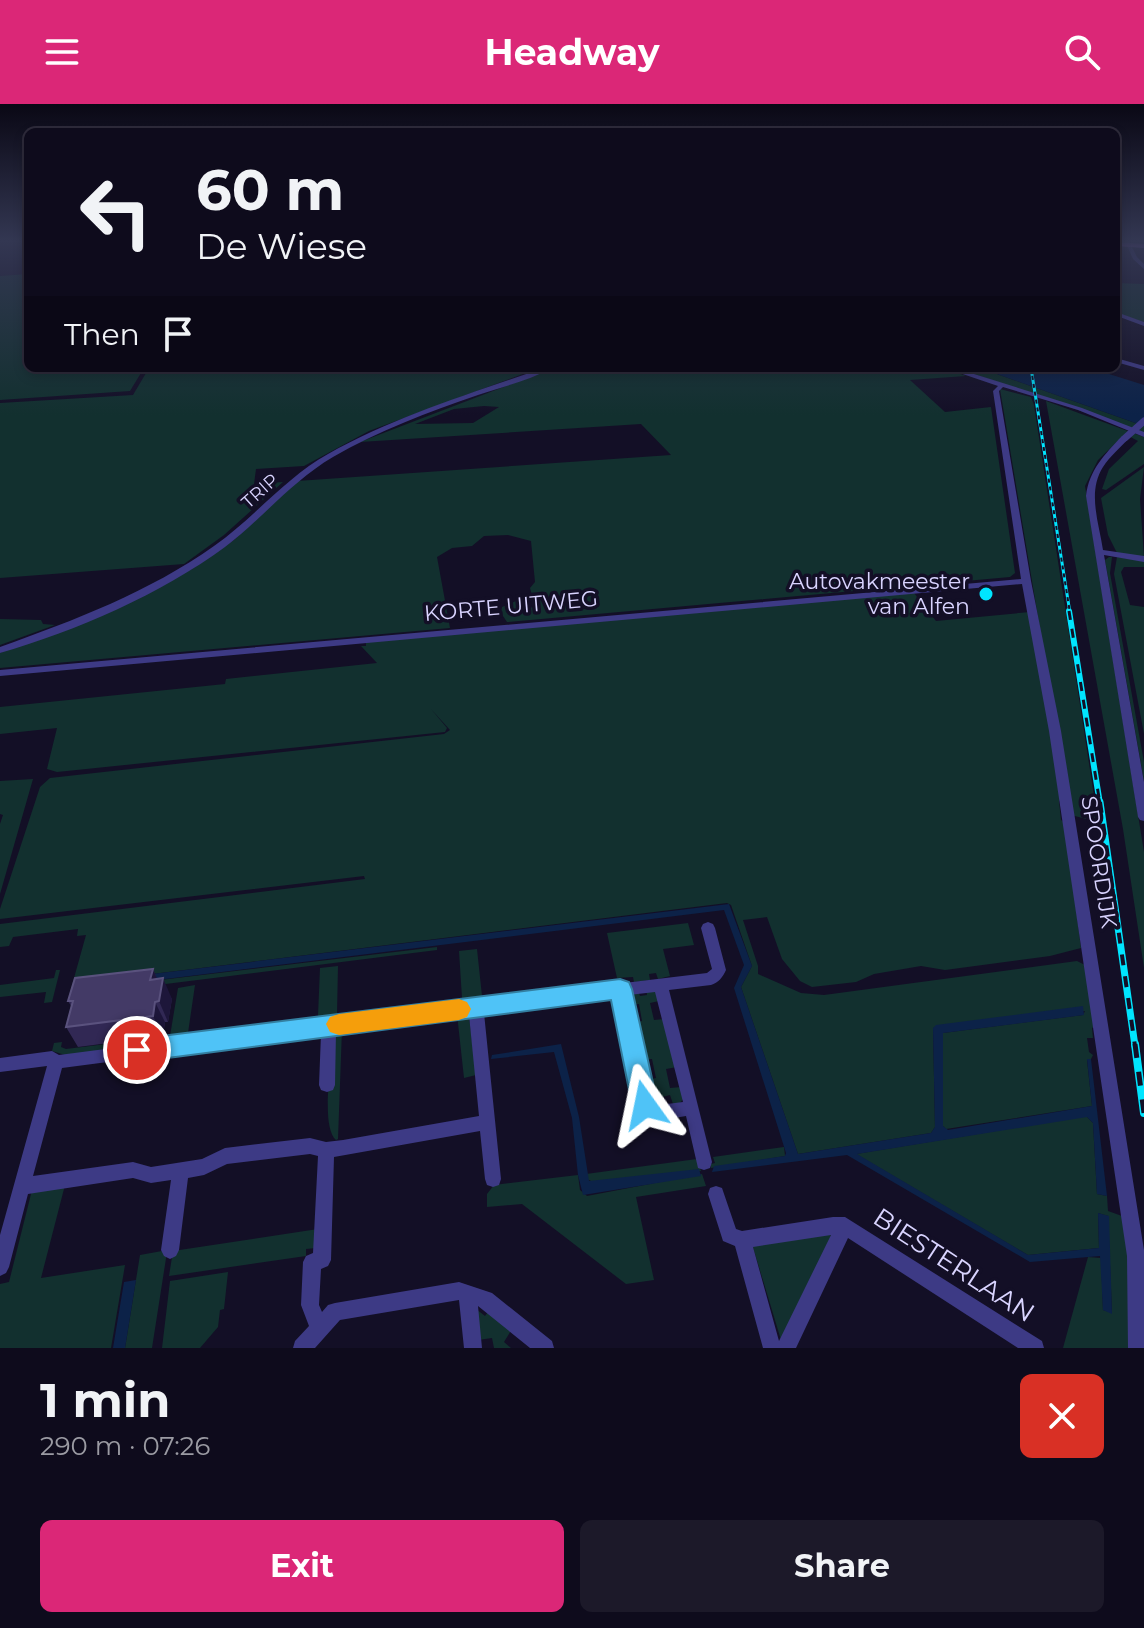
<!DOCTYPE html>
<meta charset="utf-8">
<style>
body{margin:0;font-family:Montserrat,sans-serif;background:#1c1929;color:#f1f3f6;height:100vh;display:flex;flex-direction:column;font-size:30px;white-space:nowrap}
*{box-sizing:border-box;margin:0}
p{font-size:26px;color:#9b9ba3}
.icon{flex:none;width:44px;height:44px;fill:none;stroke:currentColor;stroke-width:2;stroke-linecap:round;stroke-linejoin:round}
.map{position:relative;height:1244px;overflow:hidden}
.side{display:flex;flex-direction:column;background:#0e0b1c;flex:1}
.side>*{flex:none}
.banner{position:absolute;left:24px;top:24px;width:1096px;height:244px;border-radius:12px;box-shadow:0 4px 12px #0003,0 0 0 2px #2e2b3b;background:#0e0b1c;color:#f1f3f6;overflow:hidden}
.pin{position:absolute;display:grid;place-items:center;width:68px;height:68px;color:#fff;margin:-34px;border:4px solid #fff;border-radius:50%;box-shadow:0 2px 8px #0007}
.me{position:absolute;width:88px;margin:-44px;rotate:348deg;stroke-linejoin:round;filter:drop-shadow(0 0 6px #0008)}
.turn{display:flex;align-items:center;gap:28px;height:168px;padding:0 40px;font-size:36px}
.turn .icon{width:104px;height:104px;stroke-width:2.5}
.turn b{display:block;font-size:56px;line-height:68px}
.then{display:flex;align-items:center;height:76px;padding:0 40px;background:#0003;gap:16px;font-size:30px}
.round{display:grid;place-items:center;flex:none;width:84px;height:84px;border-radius:12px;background:#1c1929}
.overview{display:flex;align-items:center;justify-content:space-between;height:136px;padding:0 40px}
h1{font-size:48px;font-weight:700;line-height:60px}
.primary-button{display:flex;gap:16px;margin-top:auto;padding:16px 40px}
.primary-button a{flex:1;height:92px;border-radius:12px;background:#db2777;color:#fff;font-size:32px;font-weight:700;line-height:92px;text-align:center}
.primary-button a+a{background:#1c1929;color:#f1f3f6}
header{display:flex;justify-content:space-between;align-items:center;height:104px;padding:0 40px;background:#db2777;color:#fff;font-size:36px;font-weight:700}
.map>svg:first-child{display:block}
.green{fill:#12302f;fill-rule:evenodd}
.water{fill:#0c2248}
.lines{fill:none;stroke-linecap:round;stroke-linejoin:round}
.minor{fill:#3d3a85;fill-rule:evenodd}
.major{fill:#c25bff;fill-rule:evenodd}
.rail-far3-casing{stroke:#00e5ff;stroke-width:3}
.rail-far2-casing{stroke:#00e5ff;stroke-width:6}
.rail-far1-casing{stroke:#00e5ff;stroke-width:7}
.rail-casing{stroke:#00e5ff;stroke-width:8}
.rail-far3{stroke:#130f26;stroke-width:2;stroke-dasharray:4;stroke-linecap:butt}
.rail-far2{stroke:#130f26;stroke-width:3;stroke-dasharray:9;stroke-linecap:butt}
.rail-far1{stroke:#130f26;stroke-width:4;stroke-dasharray:11;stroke-linecap:butt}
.rail{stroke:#130f26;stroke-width:5;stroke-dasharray:14;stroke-linecap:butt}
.minor-bridge{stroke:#3d3a85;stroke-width:7}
.wall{fill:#312854}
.shaded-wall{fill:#1d163a}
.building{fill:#433a66;stroke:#5a527e;stroke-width:2}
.route{fill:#4fc3f7;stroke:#337fa1;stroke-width:2}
.slow{fill:#f59e0b}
.poi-dot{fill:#00e5ff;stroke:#130f26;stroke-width:3}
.labels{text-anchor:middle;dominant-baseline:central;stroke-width:7;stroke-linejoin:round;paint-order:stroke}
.far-street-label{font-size:18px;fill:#d9d4ff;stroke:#130f26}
.poi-label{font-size:22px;fill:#d9d4ff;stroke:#130f26;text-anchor:end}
.street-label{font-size:22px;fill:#d9d4ff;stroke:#130f26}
.near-street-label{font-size:26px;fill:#d9d4ff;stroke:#130f26}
</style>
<header><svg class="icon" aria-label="menu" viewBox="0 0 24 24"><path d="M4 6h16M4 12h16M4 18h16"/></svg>Headway<svg class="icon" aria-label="search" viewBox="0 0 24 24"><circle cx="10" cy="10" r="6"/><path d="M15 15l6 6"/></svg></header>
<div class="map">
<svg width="1144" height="1244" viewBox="0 0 1144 1244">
<rect width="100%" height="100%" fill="#130f26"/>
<path class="green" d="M28 170V264H144L130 287 0 296V172Z
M1116 179 1144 180V218L1116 209Z
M149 264H539L369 327 304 362 256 365 254 380 283 378 224 431 184 460 0 474V299L133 291Z
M553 264H944L966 272 910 276 945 308 991 303 1015 469 1010 473 507 518 501 509 502 503 516 497 520 505 535 503 530 484 535 478 531 437 508 431 484 432 472 442 452 444 437 453 450 524 0 564V549L192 465 234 436 297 377 671 351 641 320 360 338ZM484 302 499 303 473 319 415 320 454 305Z
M957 264H980L1144 322V329Z
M1000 285 1031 293 1034 301 1098 718 1071 711Z
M1046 297 1144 333V360L1106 386 1102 385 1109 365 1138 337 1125 330 1098 356 1085 382 1144 748V864L1123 725Z
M1144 363 1140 395 1144 453 1117 449 1108 431 1101 394Z
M1109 453H1112L1110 469 1144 658V677L1105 456Z
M1117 453 1144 457V463H1124L1121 468 1130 501 1144 503V630L1114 470Z
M914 489 936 517 1030 508 1062 695 1059 697 1061 716 1065 719 1081 844 1050 852 945 866 921 862 874 870 856 878 812 883 800 877 782 855 767 813 743 816 758 862V870L801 889 824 891 1077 857 1087 862 1096 922 1092 924 1093 934H1087L1089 948 1093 951 1091 955 1087 956 1092 1002 946 1025 943 1022V929L1083 911 1085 907 933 924 935 1023 931 1029 798 1050 741 883 752 862 731 801 727 799 87 878 85 885 437 843V846L69 892 86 831 77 832 78 825 13 833 9 842 0 843V820L365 775 364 772 0 815V805L40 683 50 674 444 630 450 626 431 605 447 624 445 628 57 668 47 665 57 624 0 630V603L225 580 226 575 377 559 361 542H366V537Z
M0 515 41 516 43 520 55 521 0 541Z
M33 675 0 790V720L3 711 0 710V677Z
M688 819 694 841 663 845 670 872 658 875 656 869 649 870 650 876 634 878 633 873 617 874 607 829Z
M477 845 482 892 462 894 459 847Z
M338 862 337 910 318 912 320 864Z
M56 866H60L52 898 44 899 46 888 0 893V881L54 874Z
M195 881 188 929 170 932 178 884Z
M646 885 657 888 659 897 650 899 654 916 664 915 677 963 666 965 670 984 682 983 684 994 679 1000H673L670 991 662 993 664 1002 650 997 646 976 656 974 652 955 641 956 633 919 642 917 639 900 629 901 627 890 638 886 640 892 647 891Z
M465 909 469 912 476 971 464 974 457 910Z
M342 925 338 1035 336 1036C320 1022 332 955 334 932Z
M163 933 162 939 65 951 52 947 54 939 62 938 61 943 66 945Z
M1080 1013H1087L1093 1019 1097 1090 1107 1092 1108 1107 1122 1112 1127 1127 1130 1244H1063L1088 1153 1101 1154 1103 1206 1112 1209 1108 1112 1098 1109 1099 1144 1028 1151 856 1050Z
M784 1043 785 1052 711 1064V1060L715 1059 713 1053Z
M697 1055 701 1067 593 1078 587 1075 586 1070Z
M702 1070 706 1082 636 1093 654 1176 626 1180 522 1100 487 1103V1090L494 1081 578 1071 580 1086 587 1092Z
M65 1081 41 1174 125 1161 111 1244H0V1180L9 1178 32 1086Z
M318 1125 316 1144 306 1145V1152L169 1172 173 1147Z
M831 1129 830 1138 781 1236 752 1140Z
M162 1147 167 1148 152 1244H125L140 1151Z
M228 1168 224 1205 220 1206 218 1223 200 1244H162L170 1177Z
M476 1205 485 1212 490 1205 512 1225 504 1238 511 1244H494L492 1234 478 1236Z"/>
<path class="water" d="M980 264H1090L1144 281V322Z
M729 800 752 862 741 883 798 1050 931 1029 935 1023 933 924 936 921 1083 902 1084 911 943 929V1022L948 1026 1092 1002 1087 955H1091L1107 1092 1097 1090 1093 1019 1087 1013 857 1050 1028 1151 1099 1144 1098 1109 1109 1112 1112 1210 1103 1206 1100 1152 1030 1158 847 1051 712 1068 714 1062 785 1052 786 1049 734 884 744 861 724 806 85 885 86 878Z
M561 940 579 1013 589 1077 699 1065 701 1072 583 1091 578 1071 572 1014 554 948 491 955 492 951Z
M136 1176 125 1244H113L124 1178Z"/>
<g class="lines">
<path class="minor" d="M1125 137H1129L1137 153 1144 160V165L1133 155Z
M1119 209 1144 218V222L1117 212 1116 211Z
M1116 254 1144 262V266L1116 258Z
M543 264H552C530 276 502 283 478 291 428 308 378 327 333 353 292 377 262 415 225 443 161 490 76 527 0 549V543C75 516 149 488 214 442 254 414 285 374 328 350 395 312 470 290 543 264Z
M945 264H955L1082 304 1144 328V333L1078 306 1003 283 999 287 1031 477 1061 627 1144 1146V1244H1128L1127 1152 1049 627 1022 480 0 572V566L1021 475 993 287 998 282Z
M1122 332 1129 334C1120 344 1110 352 1103 363 1087 388 1099 419 1103 446L1144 452V458L1104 451 1144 678V717L1140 716 1138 713 1086 392C1089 366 1105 350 1122 332Z
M708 818 713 820 715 824 726 866C723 873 718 879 711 881L669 886 712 1058 710 1064 704 1066 698 1064 686 1012 657 1017 639 1006 615 893 484 909 501 1075 499 1081 493 1083 487 1081 485 1075 480 1027 334 1053 331 1156 328 1162 321 1165 319 1201 322 1208 328 1201 335 1199 459 1178 492 1189 552 1237 554 1244H530L478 1202 482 1244H464L459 1196 340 1216 315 1244H293L295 1237 309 1222 301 1201 303 1158 306 1152 313 1149 318 1052 310 1050 227 1060 204 1071 188 1074 179 1146 176 1152 170 1155 164 1152 161 1146 171 1076 151 1079 133 1074 28 1090 9 1163 6 1169 0 1172V1131L47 962 0 968V954L52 947 59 951 476 897 707 869 712 865 701 824 703 820ZM655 888 683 998 659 1001 652 997 629 891ZM469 911 479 1012 343 1036 326 1038 310 1034 225 1044 202 1055 151 1063 133 1058 33 1072 62 964 321 930 319 981 321 986 327 988 333 986 335 981 336 928Z
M716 1082 722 1084 736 1125 742 1127 833 1113H845L1042 1237 1044 1244H1018L848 1134 796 1244H763L735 1142 723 1137 708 1090 710 1084ZM831 1131 779 1237 753 1143Z"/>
<path class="major" d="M1116 138 1144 140V144L1116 142Z"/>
<g class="rail-far3-casing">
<path id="rail-far3" d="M1031 264 1070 509"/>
</g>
<g class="rail-far2-casing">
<path id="rail-far2" d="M1069 507 1100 700"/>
</g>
<g class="rail-far1-casing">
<path id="rail-far1" d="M1100 698 1135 942"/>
</g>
<g class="rail-casing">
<path id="rail" d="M1135 940 1144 1009"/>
</g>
<use href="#rail-far3" class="rail-far3"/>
<use href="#rail-far2" class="rail-far2"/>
<use href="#rail-far1" class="rail-far1"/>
<use href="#rail" class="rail"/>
<path class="minor-bridge" d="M1125 334 1144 317"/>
</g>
<path class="wall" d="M153 865 157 875 172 895 168 918H165L163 932 78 943 66 923 71 902 68 897Z"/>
<path class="shaded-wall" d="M153 865 161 884 163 874 172 895 168 918 150 876Z
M155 898 165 918 163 932 153 912Z"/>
<path class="building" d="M153 865 150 876 163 874 159 897 155 898 153 912 66 923 73 897H68L75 874Z"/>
<linearGradient id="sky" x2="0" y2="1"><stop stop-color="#0a0815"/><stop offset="0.44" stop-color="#333752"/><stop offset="1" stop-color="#333752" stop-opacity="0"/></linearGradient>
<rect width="1144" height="311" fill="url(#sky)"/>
<path class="route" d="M620 875 629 878 632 885 658 1001 654 1010 645 1014 636 1010 632 1001 611 896 137 958 128 954 124 946 128 938 137 935Z"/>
<path class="slow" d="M459 895 467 898 471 905 467 913 459 916 339 931 330 928 326 920 330 913 339 910Z"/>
<circle class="poi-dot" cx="986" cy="490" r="8"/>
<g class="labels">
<g class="far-street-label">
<text transform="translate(260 387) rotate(-42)">TRIP</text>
</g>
<g class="poi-label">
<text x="970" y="477">Autovakmeester<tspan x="970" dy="25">van Alfen</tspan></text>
</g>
<g class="street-label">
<text transform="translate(511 502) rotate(-5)">KORTE UITWEG</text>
<text transform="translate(1099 758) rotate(81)">SPOORDIJK</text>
</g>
<g class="near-street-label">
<text transform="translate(954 1161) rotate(33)">BIESTERLAAN</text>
</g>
</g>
</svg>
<div class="pin" style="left:137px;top:946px;background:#d93025"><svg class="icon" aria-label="arrive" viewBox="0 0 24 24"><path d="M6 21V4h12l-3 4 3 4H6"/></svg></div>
<svg class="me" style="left:645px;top:1001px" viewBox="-20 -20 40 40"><path d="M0-17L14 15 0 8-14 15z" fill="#4fc3f7" stroke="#fff" stroke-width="4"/></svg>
<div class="banner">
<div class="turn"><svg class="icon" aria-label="left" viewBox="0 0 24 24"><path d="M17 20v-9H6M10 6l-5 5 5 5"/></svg><div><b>60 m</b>De Wiese</div></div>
<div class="then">Then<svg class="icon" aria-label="arrive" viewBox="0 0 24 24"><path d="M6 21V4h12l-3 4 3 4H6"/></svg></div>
</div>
</div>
<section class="side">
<div class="overview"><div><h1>1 min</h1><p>290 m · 07:26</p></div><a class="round" style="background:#d93025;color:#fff"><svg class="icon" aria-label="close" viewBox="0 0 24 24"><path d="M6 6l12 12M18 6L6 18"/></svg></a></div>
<div class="primary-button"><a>Exit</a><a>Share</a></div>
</section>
